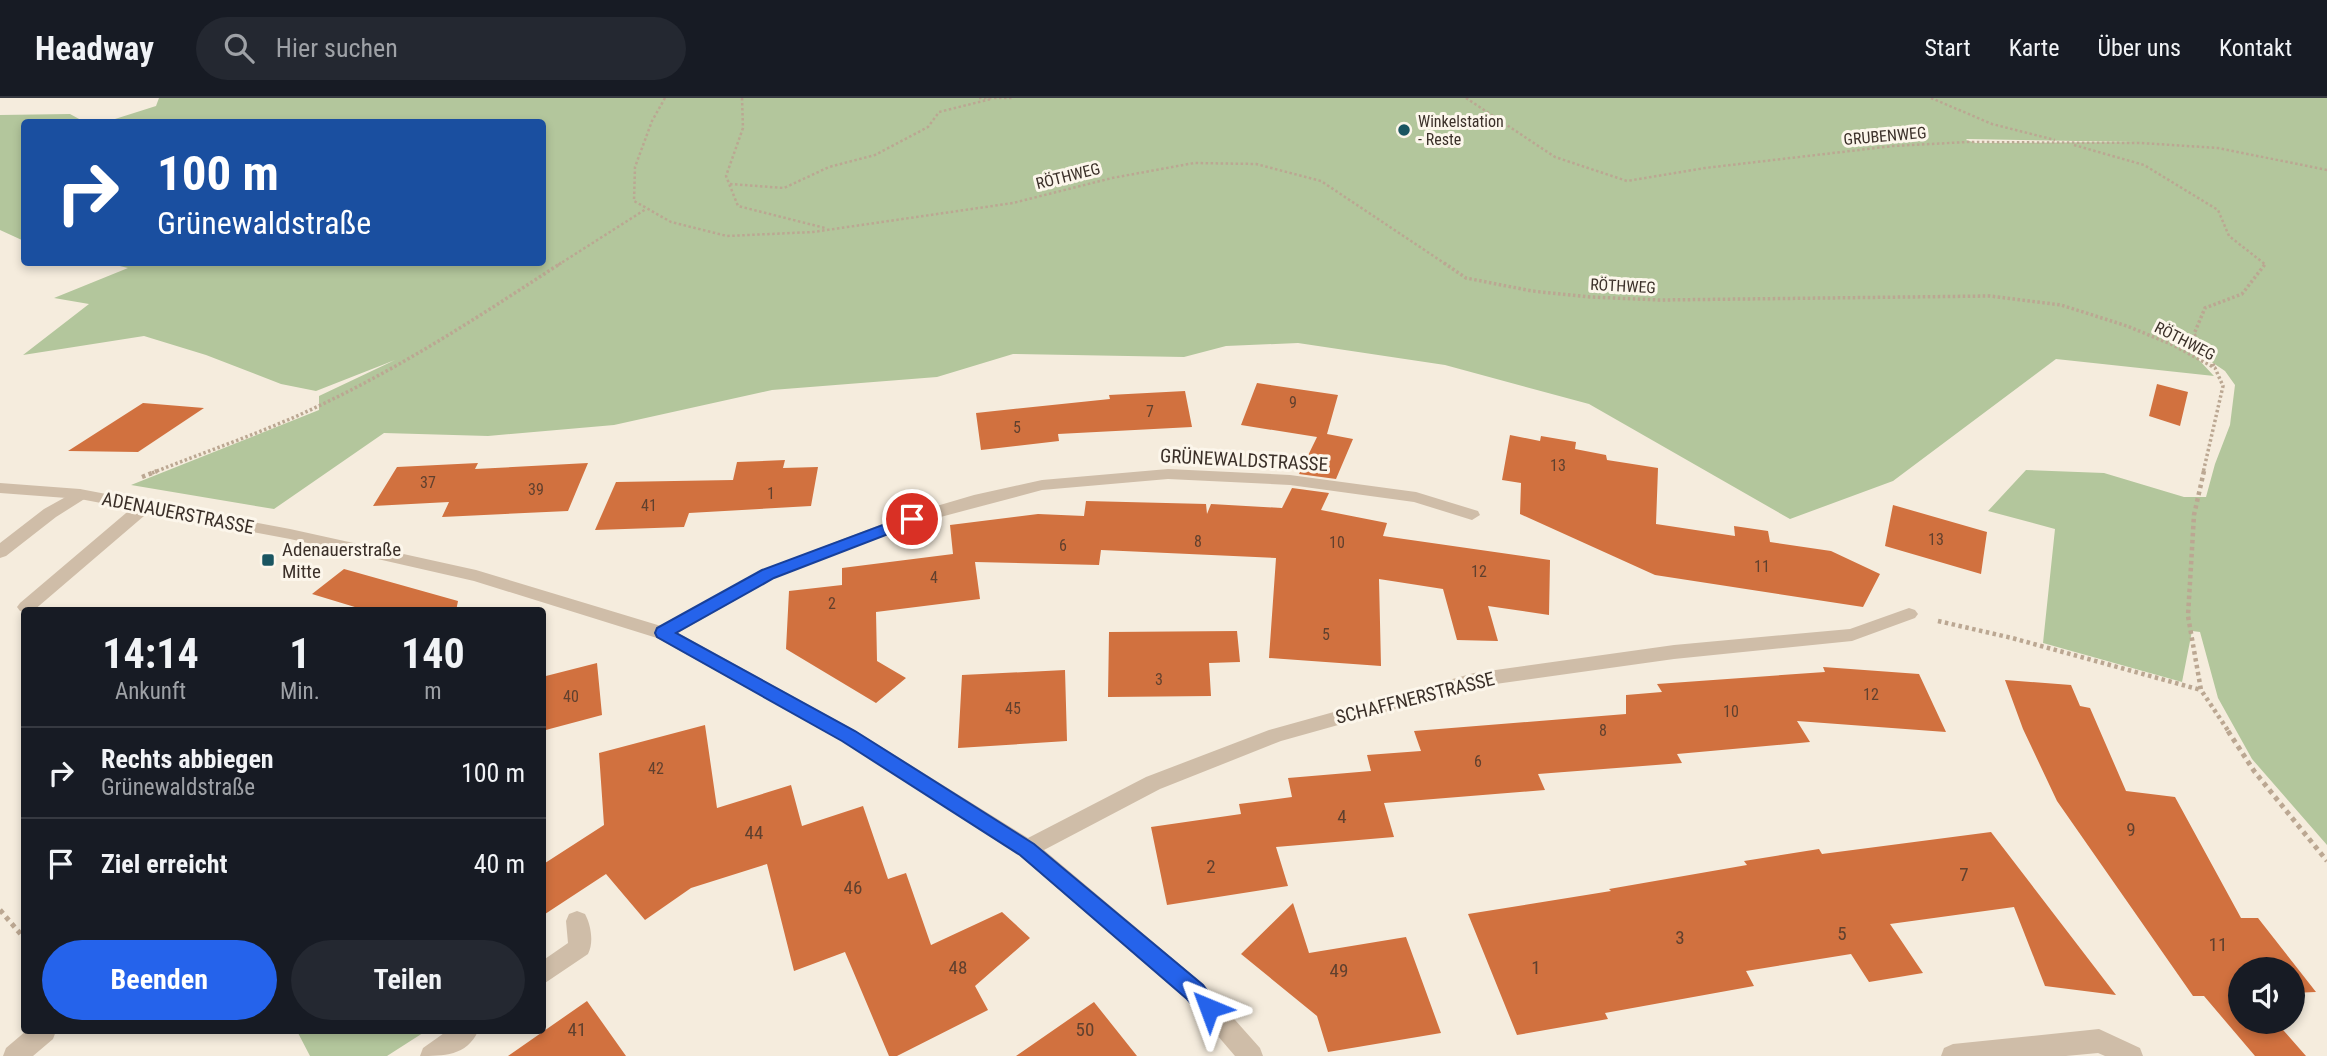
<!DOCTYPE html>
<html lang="de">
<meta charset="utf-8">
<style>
body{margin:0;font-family:"Roboto Condensed",sans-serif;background:#242831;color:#f1f3f6;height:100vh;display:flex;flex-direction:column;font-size:26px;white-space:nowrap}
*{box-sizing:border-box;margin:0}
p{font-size:23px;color:#9ea1a6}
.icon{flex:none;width:38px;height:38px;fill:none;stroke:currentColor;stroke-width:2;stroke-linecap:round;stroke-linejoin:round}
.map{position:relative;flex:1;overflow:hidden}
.panel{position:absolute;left:21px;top:509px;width:525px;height:427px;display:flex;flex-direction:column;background:#171b24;border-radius:7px;box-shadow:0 4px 10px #0003}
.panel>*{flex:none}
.banner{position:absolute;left:21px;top:21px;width:525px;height:147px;border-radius:7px;box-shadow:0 4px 10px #0003;background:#1a4fa0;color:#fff;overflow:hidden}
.fabs{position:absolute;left:2228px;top:859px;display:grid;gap:14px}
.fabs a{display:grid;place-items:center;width:77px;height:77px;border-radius:50%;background:#171b24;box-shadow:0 4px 10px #0003;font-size:35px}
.pin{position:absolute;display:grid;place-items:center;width:60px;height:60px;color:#fff;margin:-30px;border:4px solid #fff;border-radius:50%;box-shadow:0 2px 7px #0007}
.me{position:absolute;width:77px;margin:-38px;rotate:316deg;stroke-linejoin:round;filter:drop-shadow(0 0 5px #0008)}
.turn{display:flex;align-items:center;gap:24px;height:147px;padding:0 21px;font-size:32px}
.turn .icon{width:91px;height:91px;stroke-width:2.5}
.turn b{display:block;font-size:49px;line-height:60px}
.eta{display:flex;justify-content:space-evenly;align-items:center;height:119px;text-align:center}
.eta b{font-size:42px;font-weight:700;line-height:49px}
.cta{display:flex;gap:14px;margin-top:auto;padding:14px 21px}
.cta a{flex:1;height:80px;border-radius:42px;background:#2563eb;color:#fff;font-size:28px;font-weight:700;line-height:80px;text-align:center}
.cta a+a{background:#242831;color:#f1f3f6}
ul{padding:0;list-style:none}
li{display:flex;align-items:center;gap:21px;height:91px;padding:0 21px;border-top:2px solid #363941}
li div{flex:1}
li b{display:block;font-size:26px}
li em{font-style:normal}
header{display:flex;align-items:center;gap:42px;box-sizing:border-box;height:98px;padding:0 35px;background:#171b24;border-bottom:2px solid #363941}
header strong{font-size:33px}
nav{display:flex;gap:38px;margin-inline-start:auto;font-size:24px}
.search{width:490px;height:63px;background:#242831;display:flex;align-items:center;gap:18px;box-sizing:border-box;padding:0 24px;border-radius:38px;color:#9ea1a6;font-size:26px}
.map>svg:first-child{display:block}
.green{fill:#b3c69c;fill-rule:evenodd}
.building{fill:#d1713f}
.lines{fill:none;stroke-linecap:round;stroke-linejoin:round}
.path-far3{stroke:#bba792;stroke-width:2.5;stroke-dasharray:2.5 2.5;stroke-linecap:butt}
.path-far2{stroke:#bba792;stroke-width:3.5;stroke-dasharray:2.5 2.5;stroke-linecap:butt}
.path-far1{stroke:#bba792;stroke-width:4.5;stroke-dasharray:3.5 3.5;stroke-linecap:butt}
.path{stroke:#bba792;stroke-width:5;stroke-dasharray:4.5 4.5;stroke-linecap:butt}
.service{fill:#cfbda8;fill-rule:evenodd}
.minor{fill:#cfbda8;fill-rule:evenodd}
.route{fill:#2563eb;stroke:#184099;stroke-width:2}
.poi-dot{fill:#1a5561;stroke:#fcf6eb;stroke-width:2.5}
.labels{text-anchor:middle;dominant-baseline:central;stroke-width:6;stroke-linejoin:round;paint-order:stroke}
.far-poi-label{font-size:16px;fill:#3b3029;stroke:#fcf6eb;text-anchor:start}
.far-street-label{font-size:16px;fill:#3b3029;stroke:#fcf6eb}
.number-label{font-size:16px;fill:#60402e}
.street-label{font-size:19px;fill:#3b3029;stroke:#fcf6eb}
.poi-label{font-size:19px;fill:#3b3029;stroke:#fcf6eb;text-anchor:start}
.near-number-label{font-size:19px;fill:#60402e}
</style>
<header>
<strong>Headway</strong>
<div class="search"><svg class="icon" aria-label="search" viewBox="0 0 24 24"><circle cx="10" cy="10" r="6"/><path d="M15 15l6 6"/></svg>Hier suchen</div>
<nav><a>Start</a><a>Karte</a><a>Über uns</a><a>Kontakt</a></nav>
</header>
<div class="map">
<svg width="2327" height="958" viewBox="0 0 2327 958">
<rect width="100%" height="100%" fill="#f5ecdd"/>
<path class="green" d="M159 0H2327V747L2252 661 2218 600 2200 534 2192 533 2182 584 2043 545 2055 431 1988 413 2026 372 2104 375 2184 399H2206L2215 366 2230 327 2235 287 2225 273 2182 244 2214 278 2056 261 1893 383 1790 421 1589 306 1445 267 1298 245 1226 248 1184 259 1013 256 937 279 772 292 614 327 488 338 384 335 274 411 131 387 319 312V298L395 262 316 293 281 286 206 257 144 238 23 257 89 206 54 200 128 170 107 165 542 164V24H24V143L0 132V17L70 16 81 22 115 21 156 8ZM1966 42 1967 41 2134 44 1976 45Z
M297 933H426L387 958H310Z"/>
<path class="building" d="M1257 285 1338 297 1327 336 1353 341 1336 381 1299 376 1317 339 1241 327Z
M2157 286 2188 294 2180 328 2149 318Z
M1185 293 1192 329 1058 336 1059 343 981 352 976 315 1110 301 1109 297Z
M143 305 204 310 138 354 68 353Z
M1510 337 1540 343 1541 338 1576 344 1575 351 1606 357 1607 362 1658 370 1656 426 1735 438 1734 428 1768 433 1770 444 1831 453 1880 476 1863 509 1655 477 1520 416 1521 385 1502 382Z
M785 362 783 370 818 369 811 408 689 415 684 429 595 432 616 384 733 382 737 364Z
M478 365 475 371 588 365 568 413 442 419 449 404 373 408 397 369Z
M1292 390 1329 395 1321 412 1387 425 1383 438 1550 462 1549 517 1488 508 1498 543 1457 542 1443 491 1379 481 1381 568 1269 560 1276 460 1101 452 1099 467 975 464 980 501 876 514 877 563 906 580 876 605 786 551 789 493 842 487V470L953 456 950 427 1038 416 1084 418 1086 403 1206 406 1207 416 1211 406 1282 410Z
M1893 407 1987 434 1981 476 1885 448Z
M344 471 458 503 456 513H368L312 496Z
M1237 533 1240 564 1209 565 1211 598 1108 599 1109 534Z
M597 565 602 617 542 633V579Z
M1823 569 1919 576 1946 634 1797 623 1810 644 1677 656 1682 665 1538 676 1545 692 1384 705 1394 739 1276 749 1288 788 1167 807 1151 729 1241 716 1239 706 1292 699 1288 680 1371 673 1367 657 1421 653 1414 633 1626 616V597L1662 594 1657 586 1825 574Z
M1065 572 1067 643 958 650 962 577Z
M2005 582 2071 587 2080 608 2090 610 2126 693 2175 699 2241 820H2258L2316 894 2292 895V872H2240V924H2276L2306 958H2255L2204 898H2193L2057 703 2023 631Z
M705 627 717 710 791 687 802 728 863 708 888 781 906 775 931 847 1002 814 1030 840 975 888 988 912 897 958H889L845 854 794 873 767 766 691 790 645 822 606 776 542 818V767L604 727 599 655Z
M1991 734 2116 897 2045 888 2014 809 1890 826 1923 875 1869 884 1851 856 1746 873 1754 888 1605 915 1608 921 1517 937 1468 816 1611 793 1609 791 1747 767 1744 763 1819 751 1822 756Z
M1293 805 1309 855 1406 839 1441 935 1328 954 1317 918 1241 856Z
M587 903 626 958H508Z
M1094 904 1137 958H1016Z"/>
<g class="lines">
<path class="path-far3" d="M665 0 652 23 635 69 634 103 671 124 727 138 813 134 1013 105 1112 80 1194 65 1256 66 1321 83 1447 167
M742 0 743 30 726 78 738 108 825 130
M979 0H1013
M1466 0 1555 59 1627 83 1705 70 1893 48 1968 44 2141 45 2218 50 2327 72
M1931 0 1992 26 2055 42
M2074 47 2144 67 2218 112 2229 138 2266 167
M730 86 784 90 829 69 875 57 928 29 939 14 991 1
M558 167 646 111"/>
<path class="path-far2" d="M1444 165 1466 180 1532 193 1590 199 1660 202 1990 198 2061 207 2127 228 2173 247 2215 270 2223 288 2203 375
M2214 268 2194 236 2205 210 2242 196 2266 165
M152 375C212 351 273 331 331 302 411 263 486 214 561 165"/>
<path class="path-far1" d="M2204 373 2194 417 2188 518 2201 592 2229 634
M142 379 157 373
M1938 523 2012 540 2201 592"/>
<path class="path" d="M2228 633 2254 673 2327 763
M0 812 24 840"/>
<path class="service" d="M80 391 88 396 86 400 56 419 6 458 0 460V445L44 411Z
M145 403 151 404 153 408 151 412 33 513H20L17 509 20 505 139 404Z
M577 813 585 816C591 827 594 845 588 856L542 887V863L568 845 566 823 569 816Z
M447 933H478C467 958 443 958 420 958L423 950Z"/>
<path class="minor" d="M1168 371 1290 377 1416 394 1478 413 1480 417 1472 422 1414 404 1290 387 1168 381 1042 392 918 425 774 480 678 535 856 633 1028 740 1146 679 1269 632 1474 575 1674 547 1850 531 1909 510 1915 512 1918 516 1915 520 1852 543 1674 561 1474 589 1281 643 1160 691 1044 752 1203 886 1260 950 1263 958H1235L1187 902 1019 757 842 643 657 540 474 483 290 441 80 401 0 395V385L80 391 290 431 476 472 661 528 762 472 906 417 974 397 1042 382Z
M2099 931 2140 950 2143 958H2105L2098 955 2066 958H1941L1944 950 1953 946Z
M26 933H56L53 941 33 958H3L6 950Z"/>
</g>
<path class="route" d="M912 416 919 421 917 425 774 480 676 535 855 633 1034 746 1203 887 1220 910 1216 917 1209 920 1201 917 1187 901 1020 757 842 643 657 539 655 535 657 530 762 472Z"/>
<g class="poi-dot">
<circle cx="1404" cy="32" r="7"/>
<rect x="261" y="455" width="14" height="14" rx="3.5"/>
</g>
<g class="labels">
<g class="far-poi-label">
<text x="1418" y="23">Winkelstation<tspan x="1418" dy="18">- Reste</tspan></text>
</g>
<g class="far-street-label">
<text transform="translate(1885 38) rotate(-5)">GRUBENWEG</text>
<text transform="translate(1068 78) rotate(-14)">RÖTHWEG</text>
<text transform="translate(1623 188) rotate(3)">RÖTHWEG</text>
<text transform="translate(2185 243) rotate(27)">RÖTHWEG</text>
</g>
<g class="number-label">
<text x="1293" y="304">9</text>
<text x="1150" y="313">7</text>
<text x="1017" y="329">5</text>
<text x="1558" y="367">13</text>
<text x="428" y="384">37</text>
<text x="536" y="391">39</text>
<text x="771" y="395">1</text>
<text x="649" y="407">41</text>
<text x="1936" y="441">13</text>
<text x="1198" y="443">8</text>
<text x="1337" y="444">10</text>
<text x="1063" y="447">6</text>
<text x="1762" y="468">11</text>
<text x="1479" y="473">12</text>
<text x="934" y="479">4</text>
<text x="832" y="505">2</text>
<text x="1326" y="536">5</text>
<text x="1159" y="581">3</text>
<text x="1871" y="596">12</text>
<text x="571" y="598">40</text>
<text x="1013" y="610">45</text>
<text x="1731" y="613">10</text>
<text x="1603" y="632">8</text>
<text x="1478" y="663">6</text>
<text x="656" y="670">42</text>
</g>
<g class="street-label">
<text transform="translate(1244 362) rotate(3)">GRÜNEWALDSTRASSE</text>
<text transform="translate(178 415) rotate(11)">ADENAUERSTRASSE</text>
<text transform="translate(1415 600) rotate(-14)">SCHAFFNERSTRASSE</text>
</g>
<g class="poi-label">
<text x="282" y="451">Adenauerstraße<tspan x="282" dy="22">Mitte</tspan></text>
</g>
<g class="near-number-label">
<text x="1342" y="718">4</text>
<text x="2131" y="731">9</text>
<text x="754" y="734">44</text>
<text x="1211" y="768">2</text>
<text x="1964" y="776">7</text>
<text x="853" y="789">46</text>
<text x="1842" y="835">5</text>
<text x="1680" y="839">3</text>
<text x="2218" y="846">11</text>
<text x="958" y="869">48</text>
<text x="1536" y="869">1</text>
<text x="1339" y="872">49</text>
<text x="577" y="931">41</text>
<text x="1085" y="931">50</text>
</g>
</g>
</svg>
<div class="fabs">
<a><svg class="icon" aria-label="sound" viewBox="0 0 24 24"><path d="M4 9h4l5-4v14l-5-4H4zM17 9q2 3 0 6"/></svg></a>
</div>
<div class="pin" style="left:912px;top:421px;background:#d93025"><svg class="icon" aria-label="arrive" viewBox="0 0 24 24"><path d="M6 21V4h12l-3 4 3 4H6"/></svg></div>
<svg class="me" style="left:1209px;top:910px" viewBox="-20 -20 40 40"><path d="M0-17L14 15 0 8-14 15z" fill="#2563eb" stroke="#fff" stroke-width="4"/></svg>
<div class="banner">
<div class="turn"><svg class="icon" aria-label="right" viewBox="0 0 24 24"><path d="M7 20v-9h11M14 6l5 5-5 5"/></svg><div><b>100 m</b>Grünewaldstraße</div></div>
</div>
<section class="panel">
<div class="eta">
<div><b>14:14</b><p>Ankunft</p></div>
<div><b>1</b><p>Min.</p></div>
<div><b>140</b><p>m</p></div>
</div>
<ul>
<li><svg class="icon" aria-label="right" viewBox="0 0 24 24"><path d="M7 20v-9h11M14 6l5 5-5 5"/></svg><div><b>Rechts abbiegen</b><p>Grünewaldstraße</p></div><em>100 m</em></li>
<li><svg class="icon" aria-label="arrive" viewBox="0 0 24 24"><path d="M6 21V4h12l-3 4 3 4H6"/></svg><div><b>Ziel erreicht</b></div><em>40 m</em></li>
</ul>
<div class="cta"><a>Beenden</a><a>Teilen</a></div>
</section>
</div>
